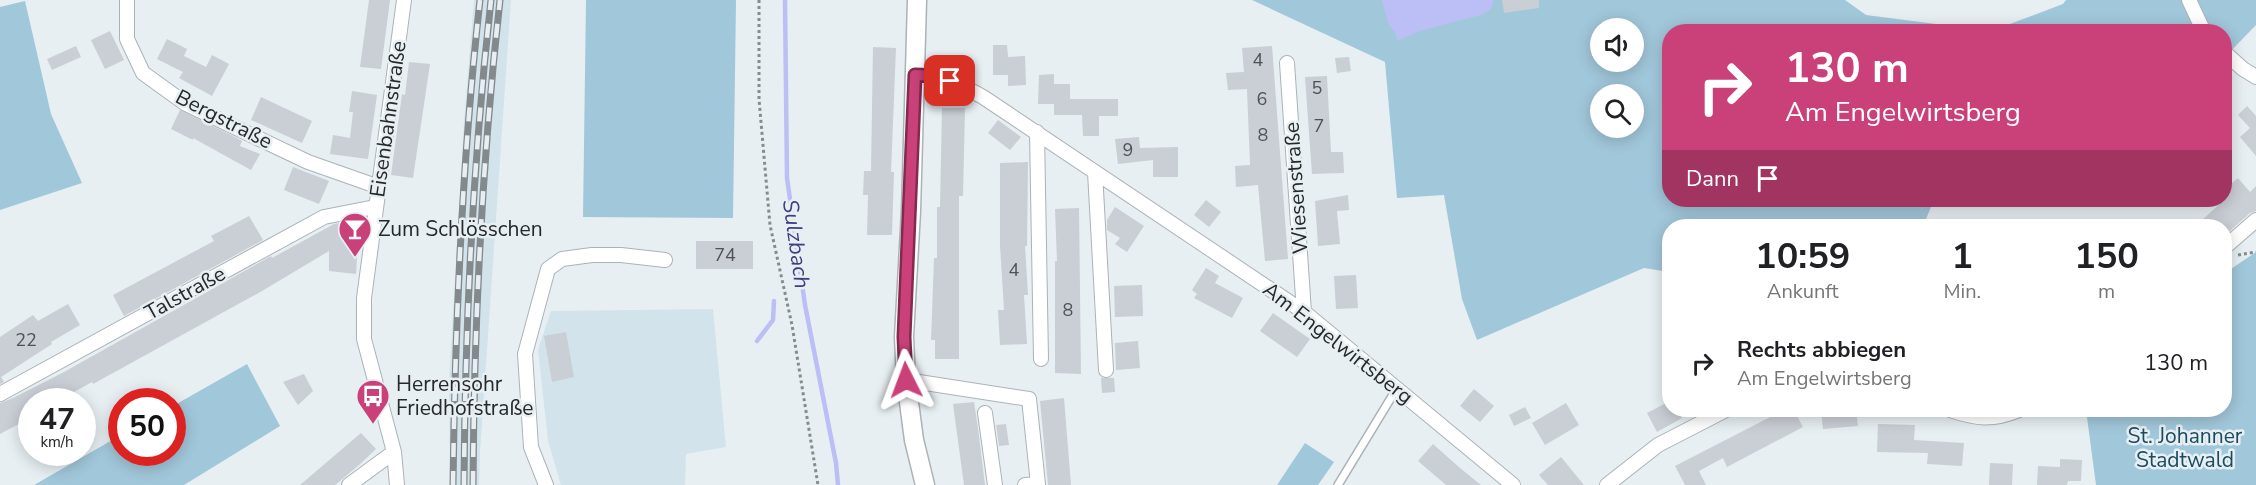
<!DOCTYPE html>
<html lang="de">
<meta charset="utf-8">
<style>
body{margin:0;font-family:"Nunito Sans",sans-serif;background:#f6f6f6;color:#202124;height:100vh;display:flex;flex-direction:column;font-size:22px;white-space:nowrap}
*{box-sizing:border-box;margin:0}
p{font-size:20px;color:#757577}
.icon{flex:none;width:33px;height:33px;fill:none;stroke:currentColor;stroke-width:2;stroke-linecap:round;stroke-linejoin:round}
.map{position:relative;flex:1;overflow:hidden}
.drawer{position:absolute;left:1662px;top:219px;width:570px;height:198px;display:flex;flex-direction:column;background:#fff;border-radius:24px;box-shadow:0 3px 15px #0003}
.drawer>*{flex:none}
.banner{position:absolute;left:1662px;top:24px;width:570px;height:183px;border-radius:24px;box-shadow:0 3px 15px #0003;background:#ca417a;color:#fff;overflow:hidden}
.controls{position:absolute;left:1590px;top:18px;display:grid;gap:12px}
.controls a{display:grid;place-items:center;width:54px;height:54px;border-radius:50%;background:#fff;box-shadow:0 3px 15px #0003;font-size:30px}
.speed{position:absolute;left:18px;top:388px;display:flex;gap:12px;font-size:30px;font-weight:700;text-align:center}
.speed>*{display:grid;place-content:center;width:78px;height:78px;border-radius:50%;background:#fff;box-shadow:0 3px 15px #0003;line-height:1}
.speed small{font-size:15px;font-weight:400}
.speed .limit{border:9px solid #d22;background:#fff;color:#111}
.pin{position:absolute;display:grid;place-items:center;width:51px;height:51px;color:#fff;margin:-26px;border-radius:12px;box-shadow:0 3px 9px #0006}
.me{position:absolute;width:66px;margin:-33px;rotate:357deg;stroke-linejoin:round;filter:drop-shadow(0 0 4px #0008)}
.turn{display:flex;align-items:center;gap:21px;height:126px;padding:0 24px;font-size:27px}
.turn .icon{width:78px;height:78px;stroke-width:2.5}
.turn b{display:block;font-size:42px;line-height:51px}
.then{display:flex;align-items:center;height:57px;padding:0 24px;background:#0003;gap:12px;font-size:22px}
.eta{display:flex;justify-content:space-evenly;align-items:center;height:102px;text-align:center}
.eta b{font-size:36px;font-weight:700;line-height:42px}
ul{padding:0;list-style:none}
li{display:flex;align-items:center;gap:18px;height:84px;padding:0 24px}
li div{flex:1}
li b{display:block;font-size:22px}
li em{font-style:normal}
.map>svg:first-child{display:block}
.built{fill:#d3e3eb}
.green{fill:#a1c7da;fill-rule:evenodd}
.water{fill:#bbbff5}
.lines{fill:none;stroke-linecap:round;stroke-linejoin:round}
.stream{stroke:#bbbff5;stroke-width:4.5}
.building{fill:#caced5}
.lane-casing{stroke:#abb3b7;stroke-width:10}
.street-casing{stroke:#abb3b7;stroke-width:16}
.secondary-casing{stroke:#abb3b7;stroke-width:21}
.path{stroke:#868b8e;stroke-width:3;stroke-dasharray:3 3;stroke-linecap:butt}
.lane{stroke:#fff;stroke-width:7}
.street{stroke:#fff;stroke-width:14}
.secondary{stroke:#fff;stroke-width:18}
.rail-casing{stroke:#84898c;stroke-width:7}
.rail{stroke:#e7eff3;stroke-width:4.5;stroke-dasharray:14;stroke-linecap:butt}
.route-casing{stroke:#832a4f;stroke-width:15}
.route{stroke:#ca417a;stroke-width:10}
.labels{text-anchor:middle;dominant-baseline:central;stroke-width:5;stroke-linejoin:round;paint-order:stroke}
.number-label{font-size:18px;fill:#4f5255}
.street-label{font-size:21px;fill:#26282a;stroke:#e7eff3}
.poi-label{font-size:21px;fill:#26282a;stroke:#e7eff3;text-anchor:start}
.park-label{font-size:21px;fill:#1a4c61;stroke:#e7eff3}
.water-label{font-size:22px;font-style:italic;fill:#3f3e7f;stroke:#e7eff3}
</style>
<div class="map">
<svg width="2256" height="485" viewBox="0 0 2256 485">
<rect width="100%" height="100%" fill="#e7eff3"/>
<path class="built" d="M474 0H511L480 453 479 485H450L449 382 464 122Z
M713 309 726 447 686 454 685 485H561L548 441 538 350 551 311Z"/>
<path class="green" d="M586 0H736L733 218 583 217Z
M1252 0H1845L1866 15 1991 31 2063 4 2066 0H2256V25L2225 57 2224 32H1670V200H1934L1923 226H1670L1669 272 1644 268 1477 340 1462 299 1444 195 1397 198 1385 62ZM1600 28H1634V62H1600ZM1600 94H1634V128H1600Z
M25 1 51 114 82 183 0 210V7Z
M2256 252V485H2096L2086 410H2224L2225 273Z
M247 364 280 426 184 485H34L121 435 122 453H172L173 406Z
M1305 443 1334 462 1318 485H1277Z"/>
<path class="water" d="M1382 0H1494L1491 9 1481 15 1420 31 1397 41 1396 34 1388 23Z"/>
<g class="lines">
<path class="stream" d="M785 0 787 178 805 305 836 463 838 485
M757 341 773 320 774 301"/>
</g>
<path class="building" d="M369 0H390L381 69 360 67Z
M1502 0H1539V8L1504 13Z
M110 31 124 60 105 69 91 40Z
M167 39 187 49 184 56 206 67 212 55 229 64 212 96 179 78 183 72 157 59Z
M993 45H1007L1008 57 1025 56 1026 85 1008 86V75H993Z
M76 46 81 57 52 70 47 59Z
M1272 46 1288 259 1265 261 1258 185 1236 187 1235 166 1250 165 1247 89 1228 90 1226 73 1244 72 1242 48Z
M873 47 896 48 891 172H894L892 235H867L868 195H863L864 171H871Z
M1349 57 1351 71 1337 73 1335 58Z
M409 62 430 64 413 178 391 175 402 94 405 95Z
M1054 74V84H1070V99H1118V116H1099V136H1083L1082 115H1054V104H1038L1039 75Z
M1327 76 1331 152H1343L1344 173 1312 174 1305 77Z
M352 91 377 95 368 159 330 154 333 135 350 138 353 112H349Z
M261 97 312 121 302 143 251 120Z
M2247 106 2256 116V156L2240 137 2250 128 2238 115Z
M942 108H965L963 196H959V359H935V340H931L934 258H937V207H940Z
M180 110 235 137 242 141 240 146 260 154 251 170 193 138V140L171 129Z
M998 120 1021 137 1010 150 988 133Z
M1139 137 1140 148 1178 147V177H1153V160L1118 164 1115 139Z
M1028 162 1027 246H1025L1028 295H1024L1027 344 1000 345 998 310H1004L1000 245V163Z
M293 167 329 181 319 204 284 190Z
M2238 178 2250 192 2256 186V211L2250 213 2224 236V226H2209L2202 220 2224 200V190Z
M1348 195 1349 210 1337 211 1340 244 1318 246 1315 201Z
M1206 200 1221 212 1209 227 1194 215Z
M1115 207 1144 226 1127 252 1115 244 1120 238 1107 230V220Z
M1079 208 1081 374 1055 373V261H1057L1055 209Z
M249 216 263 240 124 316 113 295 214 241 211 236Z
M355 220 359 224 356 274 329 271V251L262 291 93 384 92 382 56 402H32V417L0 434V403L13 398 64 372 271 256 272 258 334 224Z
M696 241H753V269H696Z
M1206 268 1219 276 1215 283 1243 298 1232 318 1194 298 1197 294 1192 290Z
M1356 275 1358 308 1336 309 1334 276Z
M1142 285 1143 316 1115 317 1114 286Z
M68 304 80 325 51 342 52 344 1 377 4 382 0 384V337L33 315 38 321Z
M1273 313 1310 339 1297 357 1260 331Z
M566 332 574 377 552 382 544 336Z
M1138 341 1140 368 1116 370 1115 343Z
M304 374 313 391 298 405 283 382Z
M1101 378H1114L1115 392 1102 393Z
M1474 389 1494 406 1480 422 1460 406Z
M1064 398 1071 485H1048L1040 401Z
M1670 401V410H1677L1682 418 1657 432 1647 413Z
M974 402 978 428 985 485H964L953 404Z
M1566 403 1579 425 1545 445 1532 423Z
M1525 407 1531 418 1514 426 1509 415Z
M1784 410H1794L1803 427 1727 467 1723 458 1699 471 1706 485H1685L1675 466Z
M1821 410H1856L1858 426 1823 429Z
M1006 424 1009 445 999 446 996 425Z
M1878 424 1915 425 1914 440 1964 443 1962 466 1927 464 1928 453 1877 452Z
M361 433 376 449 359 465 335 485H300Z
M1433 444 1460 468 1481 485H1446L1418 461Z
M1561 457 1584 485H1548L1539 475Z
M2060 459 2082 460 2081 481H2068L2067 485H2037L2038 466 2060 467Z
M1990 463 2013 464 2012 485H1989Z"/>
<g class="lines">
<g class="lane-casing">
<path id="lane" d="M1338 485 1397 388"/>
</g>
<g class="street-casing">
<path id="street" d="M127 0V39L143 73 186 104 308 162 379 187
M2189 0 2204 32
M2224 52 2243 69 2256 77
M1287 63 1304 312
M915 74C944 77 958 83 983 97L1304 312 1513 485
M1037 132 1041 359
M1095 172 1106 370
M2224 248 2256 220
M906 380 1029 399 1038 484 1025 485
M0 394 324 217 375 207
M1950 410C1977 419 1992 421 2019 410
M985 413 995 485
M349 485 394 452
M397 485 394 452 364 339V298L404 0
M546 485 531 447 525 354 548 269 562 259 592 255H621L665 260
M1607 485 1658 445 1726 410"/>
</g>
<g class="secondary-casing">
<path id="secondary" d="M917 0 911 211 904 337 906 380 914 440 925 485"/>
</g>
<path class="path" d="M759 0V99L770 225 792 325 818 485
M2238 255 2256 252"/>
<use href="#lane" class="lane"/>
<use href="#street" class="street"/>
<use href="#secondary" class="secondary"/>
<g class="rail-casing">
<path id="rail" d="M453 485C455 323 462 161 480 0
M464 485C465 323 473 161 491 0
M473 485C474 323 482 161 500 0"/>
</g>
<use href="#rail" class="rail"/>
</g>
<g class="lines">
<g class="route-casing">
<path id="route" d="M906 380 904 337 915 75 938 76 950 81"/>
</g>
<use href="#route" class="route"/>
</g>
<defs>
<g id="bar-pin" transform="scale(1.725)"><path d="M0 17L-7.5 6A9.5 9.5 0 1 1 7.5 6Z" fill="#ca417a" stroke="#e7eff3"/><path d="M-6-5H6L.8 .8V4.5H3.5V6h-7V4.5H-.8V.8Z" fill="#fff"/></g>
<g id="bus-pin" transform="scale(1.725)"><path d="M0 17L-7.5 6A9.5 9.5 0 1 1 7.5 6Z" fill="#ca417a" stroke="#e7eff3"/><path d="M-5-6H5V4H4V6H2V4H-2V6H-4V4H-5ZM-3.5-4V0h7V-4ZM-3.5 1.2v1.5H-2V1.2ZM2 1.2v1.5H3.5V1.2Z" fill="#fff"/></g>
</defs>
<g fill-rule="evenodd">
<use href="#bar-pin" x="355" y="229"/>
<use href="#bus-pin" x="373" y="396"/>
</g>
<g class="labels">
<g class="number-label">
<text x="1258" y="60">4</text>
<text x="1317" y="88">5</text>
<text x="1262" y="99">6</text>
<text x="1319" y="126">7</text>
<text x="1263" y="135">8</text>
<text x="1128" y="150">9</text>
<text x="725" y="255">74</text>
<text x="1014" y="270">4</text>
<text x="1068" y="310">8</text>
<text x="26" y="340">22</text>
</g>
<g class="street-label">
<text transform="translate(224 119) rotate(27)">Bergstraße</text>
<text transform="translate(388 119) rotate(-82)">Eisenbahnstraße</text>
<text transform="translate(1296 188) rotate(-94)">Wiesenstraße</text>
<text transform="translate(185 293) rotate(-29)">Talstraße</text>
<text transform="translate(1338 343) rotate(38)">Am Engelwirtsberg</text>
</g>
<g class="poi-label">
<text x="378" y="229">Zum Schlösschen</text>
<text x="396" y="384">Herrensohr<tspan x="396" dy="24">Friedhofstraße</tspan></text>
</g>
<g class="park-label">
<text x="2185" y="436">St. Johanner<tspan x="2185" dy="24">Stadtwald</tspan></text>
</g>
<g class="water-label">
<text transform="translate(796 244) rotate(82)">Sulzbach</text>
</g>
</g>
</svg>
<div class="controls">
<a><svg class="icon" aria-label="sound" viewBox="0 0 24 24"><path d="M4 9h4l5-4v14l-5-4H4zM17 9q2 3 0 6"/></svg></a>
<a><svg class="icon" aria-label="search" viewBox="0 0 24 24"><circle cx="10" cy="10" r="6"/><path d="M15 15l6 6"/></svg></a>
</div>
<div class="speed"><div>47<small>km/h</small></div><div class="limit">50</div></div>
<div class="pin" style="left:950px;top:81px;background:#d93025"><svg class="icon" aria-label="arrive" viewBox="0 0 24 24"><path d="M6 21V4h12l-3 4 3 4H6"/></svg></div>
<svg class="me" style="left:906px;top:380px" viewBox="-20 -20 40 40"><path d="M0-17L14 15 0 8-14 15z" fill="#ca417a" stroke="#fff" stroke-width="4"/></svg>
<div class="banner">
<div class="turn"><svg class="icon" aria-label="right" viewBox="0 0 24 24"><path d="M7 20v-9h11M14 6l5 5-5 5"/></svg><div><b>130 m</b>Am Engelwirtsberg</div></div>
<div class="then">Dann<svg class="icon" aria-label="arrive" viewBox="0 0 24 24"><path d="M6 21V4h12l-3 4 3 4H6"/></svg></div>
</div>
<section class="drawer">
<div class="eta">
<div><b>10:59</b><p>Ankunft</p></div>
<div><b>1</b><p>Min.</p></div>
<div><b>150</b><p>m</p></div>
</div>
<ul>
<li><svg class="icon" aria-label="right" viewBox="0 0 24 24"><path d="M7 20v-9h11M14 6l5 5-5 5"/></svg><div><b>Rechts abbiegen</b><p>Am Engelwirtsberg</p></div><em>130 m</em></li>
</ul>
</section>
</div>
